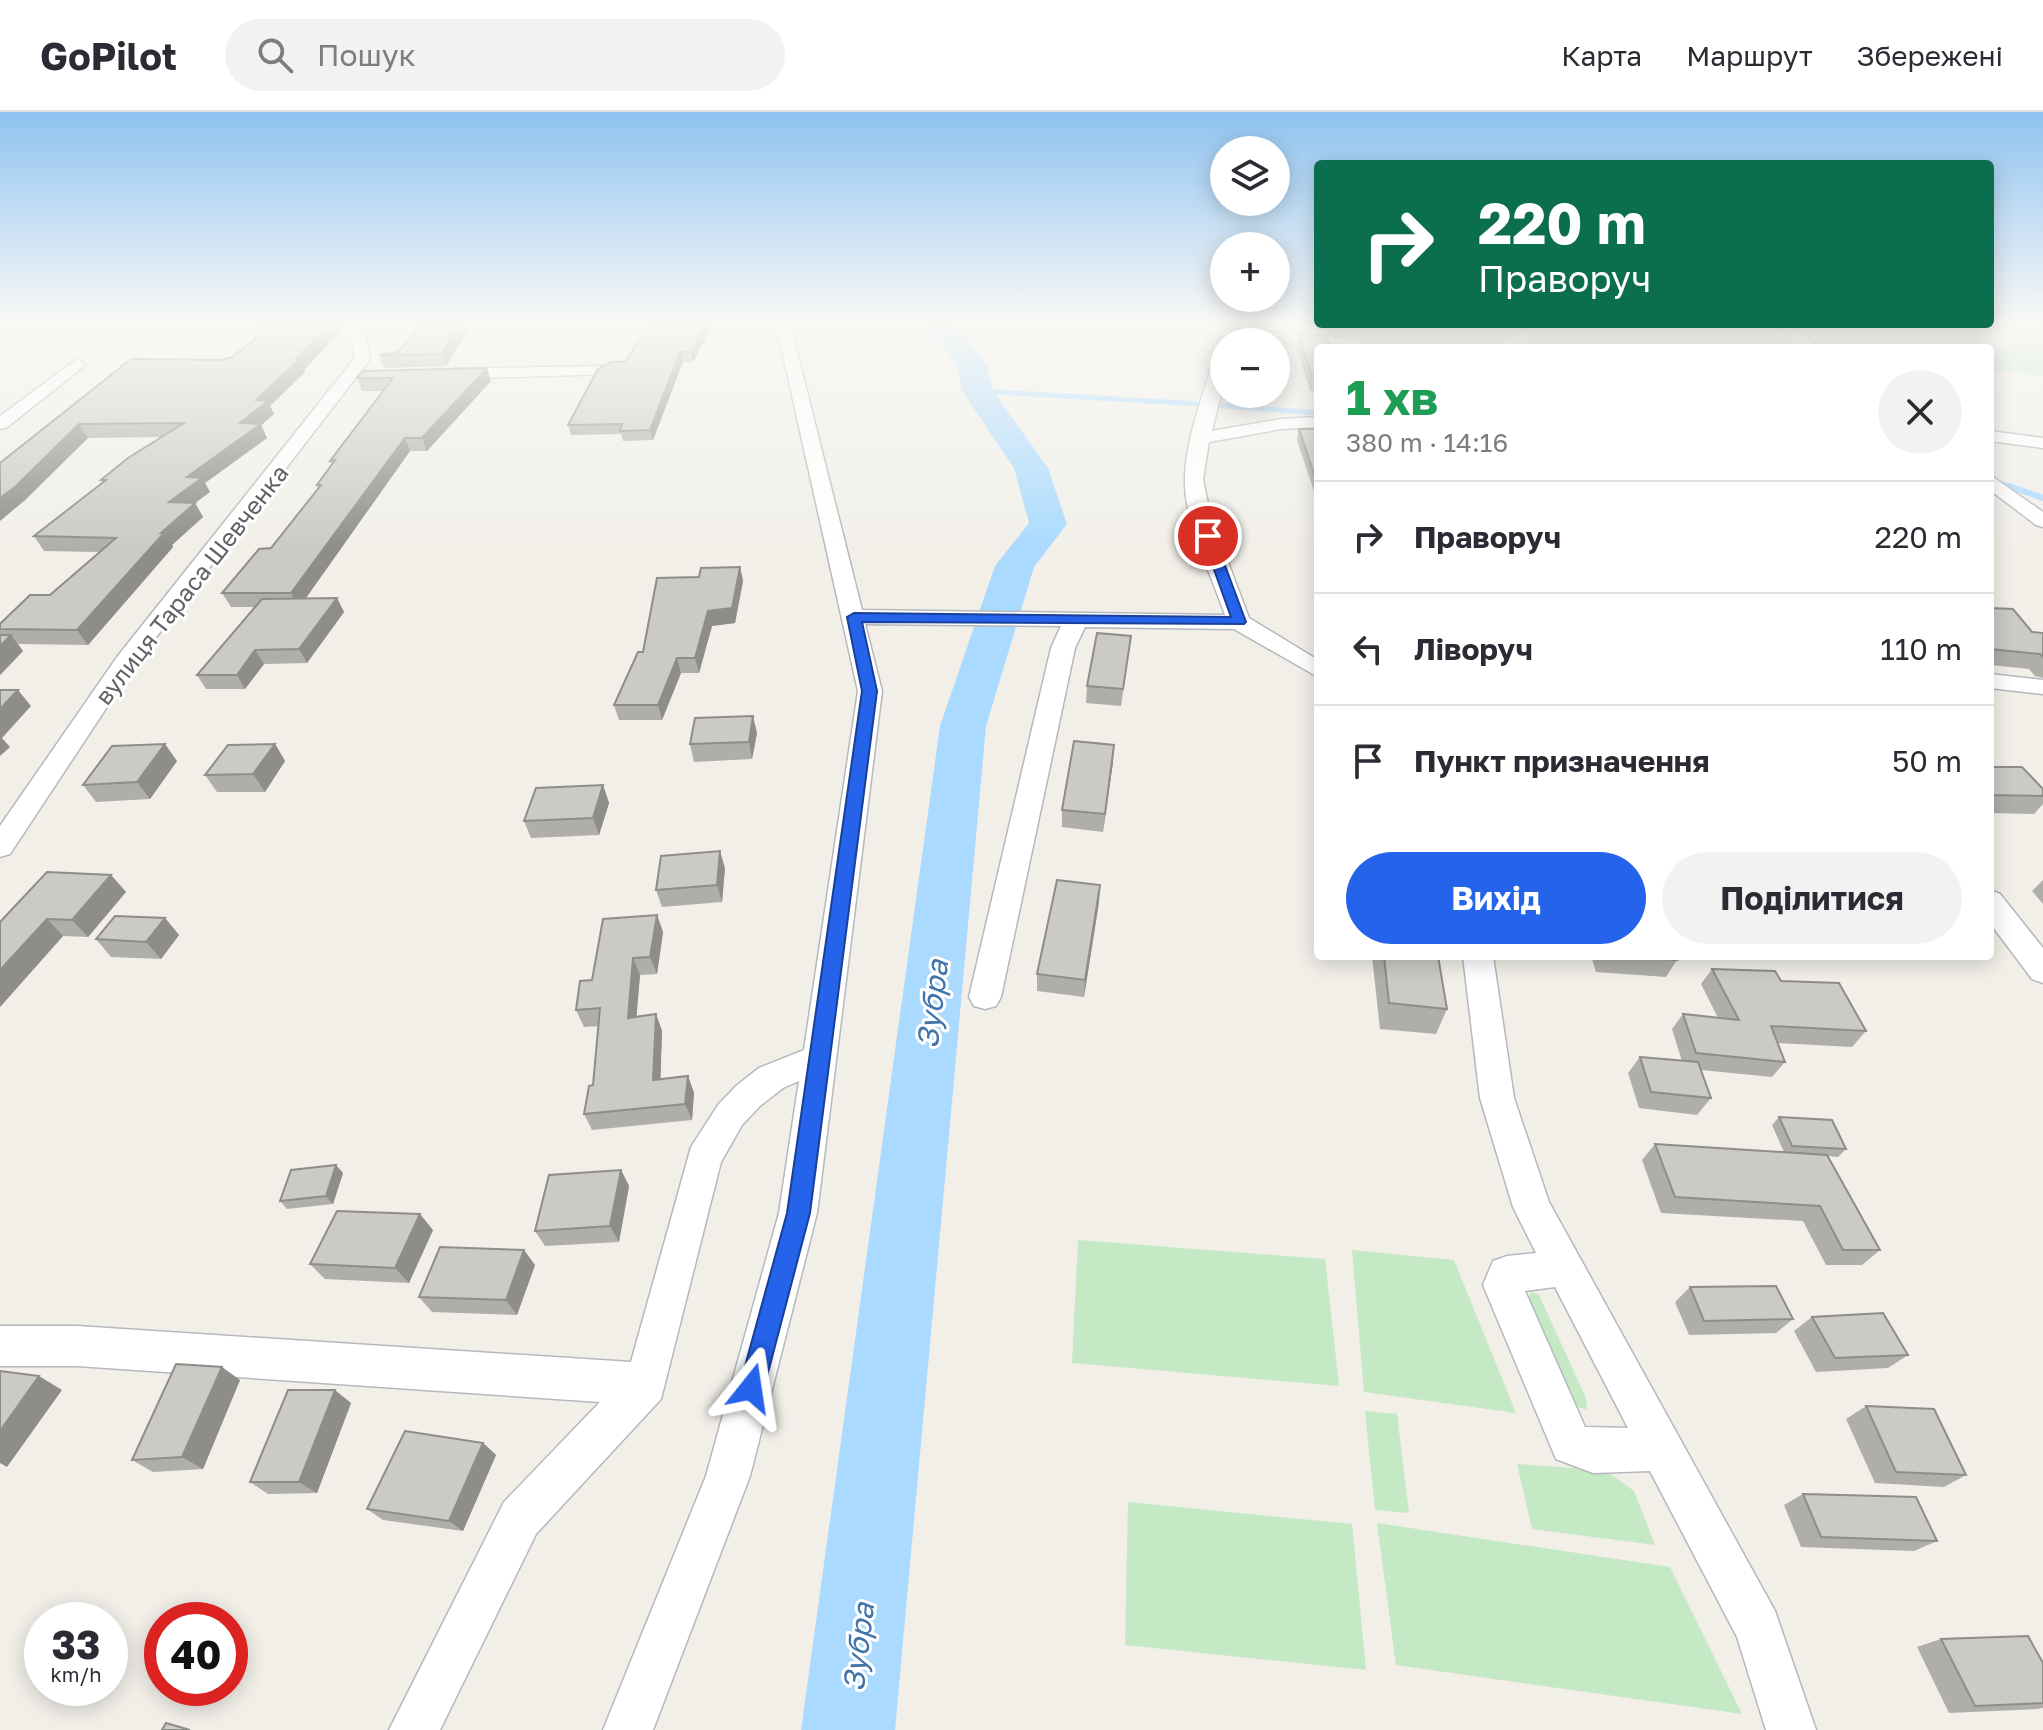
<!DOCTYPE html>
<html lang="uk">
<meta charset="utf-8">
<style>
body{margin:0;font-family:"Golos Text",sans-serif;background:#f2f2f3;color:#2b2b33;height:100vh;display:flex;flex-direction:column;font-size:30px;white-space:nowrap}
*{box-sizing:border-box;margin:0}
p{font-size:26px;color:#7c7c81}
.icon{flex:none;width:44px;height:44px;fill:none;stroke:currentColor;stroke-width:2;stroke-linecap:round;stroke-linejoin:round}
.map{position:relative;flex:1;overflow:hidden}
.side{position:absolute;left:1314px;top:232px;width:680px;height:616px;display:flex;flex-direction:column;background:#fff;border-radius:8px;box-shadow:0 4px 20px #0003}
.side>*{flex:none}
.top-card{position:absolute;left:1314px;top:48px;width:680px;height:168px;border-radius:8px;box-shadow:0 4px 20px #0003;background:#0b6e4f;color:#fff;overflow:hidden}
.fabs{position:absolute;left:1210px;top:24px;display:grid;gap:16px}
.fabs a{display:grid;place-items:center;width:80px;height:80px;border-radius:50%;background:#fff;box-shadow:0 4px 20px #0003;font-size:40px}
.speed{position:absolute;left:24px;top:1490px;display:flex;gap:16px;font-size:40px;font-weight:700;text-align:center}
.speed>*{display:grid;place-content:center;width:104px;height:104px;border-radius:50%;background:#fff;box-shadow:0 4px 20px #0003;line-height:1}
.speed small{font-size:20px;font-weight:400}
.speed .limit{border:12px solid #d22;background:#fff;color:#111}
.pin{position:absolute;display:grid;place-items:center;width:68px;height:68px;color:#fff;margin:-34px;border:4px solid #fff;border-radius:50%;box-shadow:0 2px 8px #0007}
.me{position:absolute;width:88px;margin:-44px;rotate:15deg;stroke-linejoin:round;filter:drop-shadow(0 0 6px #0008)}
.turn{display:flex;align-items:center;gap:28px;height:168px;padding:0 32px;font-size:36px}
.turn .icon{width:104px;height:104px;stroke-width:2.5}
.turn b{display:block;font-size:56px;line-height:68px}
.round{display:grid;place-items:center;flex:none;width:84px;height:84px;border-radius:42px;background:#f2f2f3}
.head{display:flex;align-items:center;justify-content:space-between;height:136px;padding:0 32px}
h1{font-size:48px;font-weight:700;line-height:60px;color:#1e9e55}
.primary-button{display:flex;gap:16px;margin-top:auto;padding:16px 32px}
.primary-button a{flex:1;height:92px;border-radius:48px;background:#2563eb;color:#fff;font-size:32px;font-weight:700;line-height:92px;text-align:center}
.primary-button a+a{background:#f2f2f3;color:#2b2b33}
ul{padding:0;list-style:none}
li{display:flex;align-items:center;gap:24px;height:112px;padding:0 32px;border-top:2px solid #e1e1e2}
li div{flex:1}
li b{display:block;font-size:30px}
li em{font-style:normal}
header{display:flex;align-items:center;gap:48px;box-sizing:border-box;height:112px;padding:0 40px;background:#fff;border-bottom:2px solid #e1e1e2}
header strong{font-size:38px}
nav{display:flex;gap:44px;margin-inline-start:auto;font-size:28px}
.search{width:560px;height:72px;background:#f2f2f3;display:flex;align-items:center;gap:20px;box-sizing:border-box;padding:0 28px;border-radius:44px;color:#7c7c81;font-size:30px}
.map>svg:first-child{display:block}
.green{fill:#c5e8c5}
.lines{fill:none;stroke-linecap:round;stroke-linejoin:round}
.stream-far1{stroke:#aadaff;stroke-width:5}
.stream{stroke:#aadaff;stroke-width:6}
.river{fill:#aadaff;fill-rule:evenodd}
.minor-casing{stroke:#b5b8bc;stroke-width:3}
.minor{fill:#fff;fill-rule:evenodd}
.wall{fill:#afaea9}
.shaded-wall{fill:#8f8d8a}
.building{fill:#cccac5;stroke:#8f8d8a;stroke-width:2}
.route{fill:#2563eb;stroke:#184099;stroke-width:2}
.labels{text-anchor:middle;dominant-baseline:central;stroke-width:6;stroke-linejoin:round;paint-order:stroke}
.far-street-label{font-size:24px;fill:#5f6368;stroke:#fff}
.water-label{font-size:30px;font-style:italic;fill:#4174aa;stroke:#fff}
</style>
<header>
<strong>GoPilot</strong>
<div class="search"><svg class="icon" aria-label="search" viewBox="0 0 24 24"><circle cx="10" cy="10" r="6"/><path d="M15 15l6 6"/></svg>Пошук</div>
<nav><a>Карта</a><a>Маршрут</a><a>Збережені</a></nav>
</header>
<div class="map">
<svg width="2043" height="1618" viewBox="0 0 2043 1618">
<rect width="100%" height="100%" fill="#f1efe8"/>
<path class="green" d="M2035 212H2043V264L1990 258V236H1928L1906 213 2041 218Z
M1078 1128 1325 1147 1339 1274 1072 1251Z
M1352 1138 1454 1148 1516 1301 1364 1280Z
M1532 1180 1539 1183 1586 1286 1587 1297 1579 1296 1573 1289 1529 1185Z
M1365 1299 1397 1302 1409 1401 1375 1398Z
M1517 1352 1605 1358 1634 1379 1655 1433 1532 1417Z
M1128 1390 1352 1412 1366 1558 1125 1533Z
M1377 1411 1670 1455 1742 1602 1396 1553Z"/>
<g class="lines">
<path class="stream-far1" d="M978 279 1201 292
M1215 293 1318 301
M2003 372 2015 376"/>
<path class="stream" d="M2009 374 2043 386"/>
<path class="river" d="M927 212H955L987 253 993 279 1048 356 1067 412 1034 455 986 614 895 1618H801L940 614 995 454 1029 411 1014 356 962 279 957 254Z"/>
<g class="minor-casing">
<path id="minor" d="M0 212H89L82 216 0 221Z
M336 212H352L365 222 370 247 134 554 10 742 0 745V714L117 545 354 247 352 227Z
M776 212H790L862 498 1225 503C1212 464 1183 407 1185 366 1186 324 1205 279 1216 239L1224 234V270L1212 319 1281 307 1318 305V315L1281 317 1209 330 1203 367 1210 402 1249 506 1318 548V565L1234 517 1085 515 1075 536 1001 885 996 894 985 897 974 894 969 885 1051 536 1061 514 865 512 882 579 817 1101 750 1364 653 1618H603L706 1364 779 1101 799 969 783 976 760 994 742 1013 721 1050 661 1287 536 1422 440 1618H389L504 1390 600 1290 77 1254H0V1214H77L631 1250 691 1035 718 993 736 974 759 956 804 938 858 579Z
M1775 212H1791L1820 236H1802Z
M1228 217 1403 231 1411 236H1345L1223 225 1220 222Z
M1523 219 1531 224 1525 233 1475 236 1483 231 1514 226Z
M77 247 85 252 83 255 6 316 0 317V304Z
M603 254 609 256V262L449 267 441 262 449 257Z
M1990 319 2043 326V336L1990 329Z
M1990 363 2043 400V415L2036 413 1990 378Z
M1990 562 2043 568V582L1990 576Z
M1990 778 2000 782 2043 836V871L2032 867 1990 811Z
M1463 844H1493L1514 986 1549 1090 1775 1499 1816 1618H1766L1737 1525 1650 1359 1593 1361 1556 1347 1483 1173 1493 1149 1507 1144 1536 1141 1513 1095 1480 986ZM1555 1175 1628 1316 1585 1315 1525 1179Z"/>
</g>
<use href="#minor" class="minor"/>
</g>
<path class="wall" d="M264 212H337L340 220 304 258 305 260 270 294 274 302 261 313 267 326 205 371 210 380 195 391 203 405 172 433 173 435 88 533 18 532 23 539 0 563V512L50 483 100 440 44 439 34 424 103 371 101 368 161 325 88 326 24 389 6 346 221 248 232 245 253 229Z
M646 212H711L710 218 693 250H683L653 328 623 329 621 322 571 323 568 313 625 250 649 212Z
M466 221 446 254 384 256 379 243 398 240Z
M1299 222 1318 236V279H1310L1297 236Z
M364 259 491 269 427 339H410L305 486H337L344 500 307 551 264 552 245 577H206L197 563 254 495H231L222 481 271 436 318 376 317 373 332 352 330 349 383 279H362L357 266Z
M1299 317H1318V401L1315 396 1317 388 1297 328Z
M740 455 743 469 735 511 712 514 699 561H681L662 608H619L614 593 643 540 699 465Z
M1990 496 2032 520 2043 521V566L2035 564 2029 557 1990 553Z
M1131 524 1121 594 1086 591 1087 574Z
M757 621 752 647 694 650 690 632Z
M275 632 285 649 265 680H217L205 663Z
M177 649 150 687 96 690 83 673Z
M1113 650 1103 720 1062 715V698Z
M1990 655 2043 677V692L2034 702 1990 701Z
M603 673 609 691 599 723 531 726 524 709Z
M725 756 722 790 662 795 656 778Z
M111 763 126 780 88 825 63 824 0 895V810Z
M2043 768V792L2032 779Z
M1099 790 1084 885 1037 879V862Z
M657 803 663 820 657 862 640 863 636 905 656 902 662 919 660 967 688 964 694 981 692 1008 592 1018 584 1002 593 973 599 914 584 915 576 898 592 868Z
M165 806 179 823 161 847 111 845 96 827Z
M1372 844H1438L1447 897 1436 922 1380 917Z
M1591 844H1675L1677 848 1666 865 1596 860Z
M1712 857 1781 869 1866 919 1852 935 1777 931 1785 950 1772 965 1701 958 1711 986 1697 1003 1639 996 1628 961 1640 945 1682 949 1672 917 1683 902 1718 906 1701 872Z
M1779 1005 1846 1037 1838 1045 1828 1044 1880 1138 1862 1153H1826L1803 1109 1661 1101 1642 1048 1655 1032 1784 1040 1772 1013Z
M621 1058 629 1074 619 1130 545 1134 535 1119Z
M343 1061 333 1092 287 1097 280 1089Z
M433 1118 409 1171 325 1167 310 1152Z
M535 1153 517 1203 432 1200 419 1185Z
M1690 1175 1793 1207 1776 1221 1689 1223 1675 1190Z
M1812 1205 1908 1243 1888 1256 1816 1260 1794 1219Z
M240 1268 203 1357 153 1360 132 1348Z
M351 1291 317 1381 268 1382 250 1370Z
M1866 1294 1966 1363 1944 1375 1875 1371 1846 1307Z
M483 1331 496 1343 463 1419 383 1408 367 1397Z
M1803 1382 1937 1429 1914 1439 1801 1435 1784 1393Z
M1941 1527 2043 1551V1596L2037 1597 1949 1601 1917 1535Z"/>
<path class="shaded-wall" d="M330 212H337L340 220 304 258 305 260 270 294 274 302 261 313 267 326 205 371 210 380 195 391 203 405 172 433 173 435 88 533 77 518 161 421 169 390 187 365 240 311 256 288Z
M460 212H463L466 221 446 254 442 242Z
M706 212H711L710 218 693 250 691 240Z
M680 240 683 250 653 328 650 318Z
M487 256 491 269 427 339 422 326Z
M79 312 88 326 24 389 0 409V386Z
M405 326 410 339 299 496 291 481Z
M740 455 743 469 735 511 712 514 699 561 695 546 708 499Z
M337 486 344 500 307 551 299 537Z
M11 523 23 539 0 563V534Z
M255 538 264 552 245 577 237 563Z
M677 546 681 561 662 608 658 593Z
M18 578 31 594 2 626 10 635 0 644V597Z
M753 604 757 621 752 647 749 630Z
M165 632 177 649 150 687 137 670Z
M275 632 285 649 265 680 253 662Z
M1114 633 1113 650 1103 720 1105 702Z
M603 673 609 691 599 723 593 706Z
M720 739 725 756 722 790 717 773Z
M111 763 126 780 88 825 72 808Z
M1100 773 1099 790 1084 885 1085 868Z
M657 803 663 820 657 862 650 845Z
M165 806 179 823 161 847 146 830Z
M47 807 63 824 0 895V858Z
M633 846 640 863 635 923 628 906Z
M656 902 662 919 660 984 653 968Z
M688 964 694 981 692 1008 685 992Z
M336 1053 343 1061 333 1092 326 1084Z
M621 1058 629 1074 619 1130 610 1114Z
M420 1102 433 1118 409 1171 395 1156Z
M524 1138 535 1153 517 1203 506 1188Z
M222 1255 240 1268 203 1357 182 1345Z
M39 1264 62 1278 7 1355 0 1351V1319Z
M335 1278 351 1291 317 1381 299 1370Z
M483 1331 496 1343 463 1419 449 1409Z"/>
<path class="building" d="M264 212H330L296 247H300L256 288 268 289 240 311 261 312 187 365 202 366 169 390 195 391 161 421H164L77 518 0 517V512L30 483H50L116 426 34 424 106 368H101L128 346 184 311 79 312 15 375 0 386V351L131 247 221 248 232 245 253 229Z
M421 212H460L442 242 379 243 398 240Z
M649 212H706L691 240H680L650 318 620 319 622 312 568 313 598 257 611 250H625Z
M1299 222 1326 223 1330 236H1318V264H1312Z
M487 256 422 326H405L291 481H222L259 437 271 436 321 373H317L335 348 330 349 393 266H357L364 259Z
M1299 317H1318V374Z
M740 455 732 496 708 499 695 546H677L658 593H614L638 540H643L657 466 699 465 701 456Z
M337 486 299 537 255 538 237 563H197L262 487Z
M1990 496 2013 497 2032 520 2043 521V545L2040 542 1990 537Z
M1097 521 1131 524 1123 577 1087 574Z
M0 523H11L0 534Z
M0 578H18L0 597Z
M753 604 749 630 690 632 695 606Z
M1074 629 1114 633 1105 702 1062 698Z
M165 632 137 670 83 673 112 634Z
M275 632 253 662 205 663 228 633Z
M1990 655H2022L2043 677V684L1990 683Z
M603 673 593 706 524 709 536 676Z
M720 739 717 773 656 778 661 744Z
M47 760 111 763 72 808 47 807 0 858V810Z
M1057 768 1100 773 1085 868 1037 862Z
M657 803 650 845 633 846 628 906 656 902 653 968 688 964 685 992 584 1002 589 974 593 973 600 896 576 898 580 869 592 868 603 807Z
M115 804 165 806 146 830 96 827Z
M1384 844H1438L1447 897 1389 891Z
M1622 844H1675L1677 848Z
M1712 857 1775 859 1781 869 1839 871 1866 919 1771 914 1785 950 1696 941 1683 902 1739 908Z
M1640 945 1698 950 1711 986 1651 980Z
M1779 1005 1832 1008 1846 1037 1792 1034Z
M1655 1032 1827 1043 1880 1138H1843L1820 1094 1675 1085Z
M336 1053 326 1084 280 1089 291 1058Z
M621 1058 610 1114 535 1119 549 1063Z
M337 1099 420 1102 395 1156 310 1152Z
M440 1135 524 1138 506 1188 419 1185Z
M1776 1174 1793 1207 1704 1209 1690 1175Z
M1883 1201 1908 1243 1835 1246 1812 1205Z
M176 1252 222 1255 182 1345 132 1348Z
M0 1259 39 1264 0 1319Z
M288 1278H335L299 1370H250Z
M1866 1294 1934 1297 1966 1363 1896 1360Z
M405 1319 483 1331 449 1409 367 1397Z
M1803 1382 1916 1385 1937 1429 1821 1425Z
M2028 1524 2043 1551V1591L1975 1594 1941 1527Z
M166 1611 190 1618H162Z"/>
<linearGradient id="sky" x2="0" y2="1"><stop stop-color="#8fc3f1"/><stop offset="0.48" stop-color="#f9f8f5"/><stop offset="1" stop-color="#f9f8f5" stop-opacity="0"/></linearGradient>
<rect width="2043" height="438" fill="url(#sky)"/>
<path class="route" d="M1208 421 1214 424 1246 510 1244 512 862 510 877 579 810 1101 764 1276 760 1285 751 1289 742 1285 739 1276 787 1101 862 579 847 505 854 501 1231 505 1202 424Z"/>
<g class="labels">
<g class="far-street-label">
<text transform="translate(191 472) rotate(-52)">вулиця Тараса Шевченка</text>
</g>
<g class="water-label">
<text transform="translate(932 892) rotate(-83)">Зубра</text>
<text transform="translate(858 1535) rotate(-83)">Зубра</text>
</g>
</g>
</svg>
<div class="fabs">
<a><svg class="icon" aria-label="layers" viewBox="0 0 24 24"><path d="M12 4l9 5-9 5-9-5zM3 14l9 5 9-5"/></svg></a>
<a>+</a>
<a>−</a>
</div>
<div class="speed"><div>33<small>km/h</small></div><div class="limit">40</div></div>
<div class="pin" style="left:1208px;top:424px;background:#d93025"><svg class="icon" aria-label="arrive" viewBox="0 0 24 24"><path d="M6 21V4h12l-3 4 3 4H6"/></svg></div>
<svg class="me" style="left:751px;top:1276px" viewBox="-20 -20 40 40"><path d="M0-17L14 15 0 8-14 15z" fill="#2563eb" stroke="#fff" stroke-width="4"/></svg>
<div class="top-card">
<div class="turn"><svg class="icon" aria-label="right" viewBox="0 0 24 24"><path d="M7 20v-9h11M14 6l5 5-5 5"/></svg><div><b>220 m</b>Праворуч</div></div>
</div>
<section class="side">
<div class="head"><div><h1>1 хв</h1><p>380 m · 14:16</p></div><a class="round"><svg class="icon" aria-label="close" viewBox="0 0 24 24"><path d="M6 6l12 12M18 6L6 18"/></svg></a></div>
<ul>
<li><svg class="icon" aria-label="right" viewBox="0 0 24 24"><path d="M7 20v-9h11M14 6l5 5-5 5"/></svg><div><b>Праворуч</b></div><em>220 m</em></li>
<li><svg class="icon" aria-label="left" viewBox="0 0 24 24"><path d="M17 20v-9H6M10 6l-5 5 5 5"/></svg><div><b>Ліворуч</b></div><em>110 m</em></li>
<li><svg class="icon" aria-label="arrive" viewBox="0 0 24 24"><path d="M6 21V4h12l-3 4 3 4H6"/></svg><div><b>Пункт призначення</b></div><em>50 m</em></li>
</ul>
<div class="primary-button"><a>Вихід</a><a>Поділитися</a></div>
</section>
</div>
